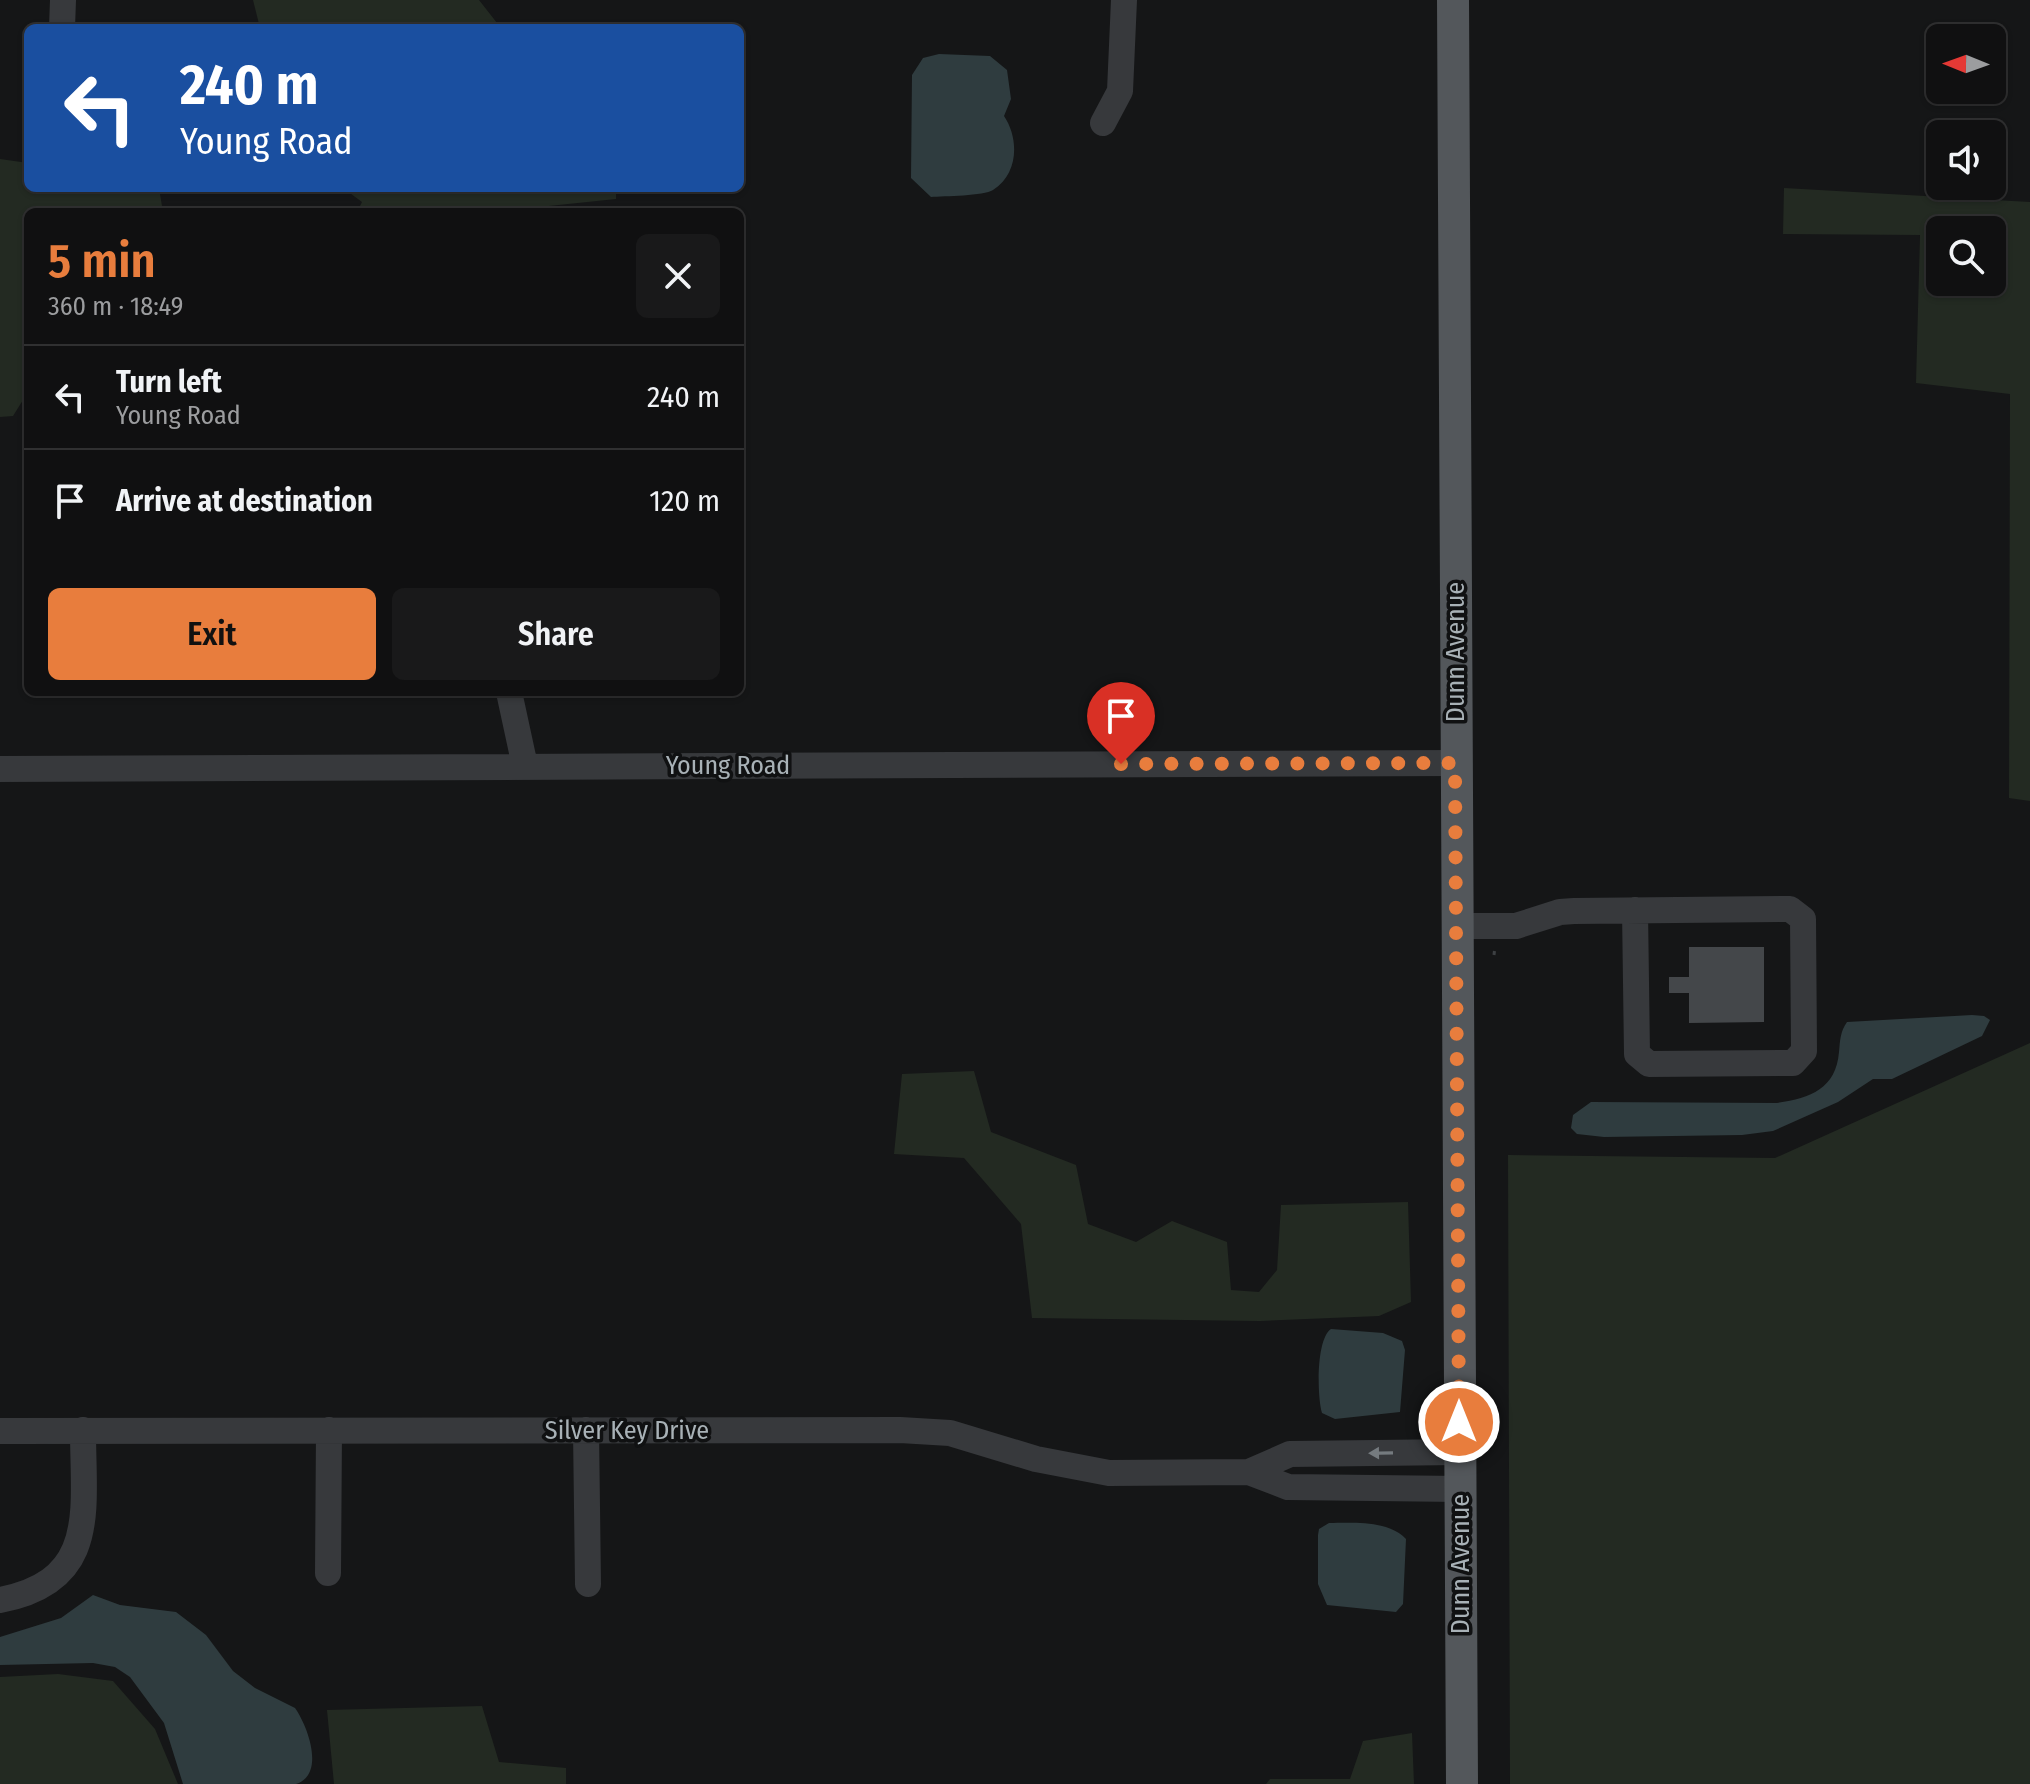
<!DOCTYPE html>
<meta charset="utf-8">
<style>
body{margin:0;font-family:"Fira Sans Condensed",sans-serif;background:#19191a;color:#f1f3f6;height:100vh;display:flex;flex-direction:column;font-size:30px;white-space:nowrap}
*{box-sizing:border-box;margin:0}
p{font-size:26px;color:#9c9d9f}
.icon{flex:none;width:44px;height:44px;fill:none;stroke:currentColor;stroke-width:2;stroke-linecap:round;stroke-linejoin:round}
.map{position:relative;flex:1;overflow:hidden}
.panel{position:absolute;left:24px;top:208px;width:720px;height:488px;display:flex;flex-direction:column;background:#101011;border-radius:12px;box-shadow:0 2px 6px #0004,0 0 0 2px #303031}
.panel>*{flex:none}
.top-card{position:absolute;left:24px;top:24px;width:720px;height:168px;border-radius:12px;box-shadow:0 2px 6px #0004,0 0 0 2px #303031;background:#1a4fa0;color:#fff;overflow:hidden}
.needle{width:52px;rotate:271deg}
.buttons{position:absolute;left:1926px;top:24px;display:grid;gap:16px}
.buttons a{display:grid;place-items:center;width:80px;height:80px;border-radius:12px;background:#101011;box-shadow:0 2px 6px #0004,0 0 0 2px #303031;font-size:40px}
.pin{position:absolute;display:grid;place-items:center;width:68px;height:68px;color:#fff;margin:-82px -34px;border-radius:50% 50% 50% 0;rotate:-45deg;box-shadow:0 0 8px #0007}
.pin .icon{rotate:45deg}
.me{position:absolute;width:88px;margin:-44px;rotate:0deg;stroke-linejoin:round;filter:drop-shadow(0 0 6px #0008)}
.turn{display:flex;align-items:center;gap:28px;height:168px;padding:0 24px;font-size:36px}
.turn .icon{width:104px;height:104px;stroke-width:2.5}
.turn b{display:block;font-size:56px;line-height:68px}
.round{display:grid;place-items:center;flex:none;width:84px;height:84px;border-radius:12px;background:#19191a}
.overview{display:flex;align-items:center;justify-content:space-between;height:136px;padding:0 24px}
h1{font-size:48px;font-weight:600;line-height:60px;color:#e87d3d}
.action{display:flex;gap:16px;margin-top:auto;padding:16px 24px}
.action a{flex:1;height:92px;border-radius:12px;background:#e87d3d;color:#111;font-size:32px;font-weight:600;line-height:92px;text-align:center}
.action a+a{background:#19191a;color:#f1f3f6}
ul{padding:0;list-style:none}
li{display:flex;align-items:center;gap:24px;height:104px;padding:0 24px;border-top:2px solid #303031}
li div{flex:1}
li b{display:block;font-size:30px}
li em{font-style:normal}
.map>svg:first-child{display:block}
.green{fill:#232a22;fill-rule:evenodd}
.water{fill:#2f3c3f}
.building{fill:#44474a}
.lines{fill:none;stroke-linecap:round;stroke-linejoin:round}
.path{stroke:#3d4043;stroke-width:3;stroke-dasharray:4 6;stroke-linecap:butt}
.minor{stroke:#37393c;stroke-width:26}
.major{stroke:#53575b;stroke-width:32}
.oneway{fill:#757b7f}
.route{stroke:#e87d3d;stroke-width:14;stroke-dasharray:0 25.2}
.labels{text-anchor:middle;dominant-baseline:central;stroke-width:7;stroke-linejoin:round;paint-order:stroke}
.street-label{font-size:26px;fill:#a8b1b6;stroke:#101112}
</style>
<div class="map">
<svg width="2030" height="1784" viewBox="0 0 2030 1784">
<rect width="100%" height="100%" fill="#151617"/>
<path class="green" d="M253 0H479L501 28H260Z
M0 159 28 163V188H159L163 212H28V392L13 416 0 417Z
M343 188H616V199L492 212H357L362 202Z
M1784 188 2030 202V801L2009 798 2010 394 1916 383 1920 235 1783 234ZM1940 230H1992V282H1940Z
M2030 1043V1784H1510L1508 1155 1775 1158Z
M974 1071 991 1132 1076 1165 1088 1224 1136 1242 1172 1221 1227 1242 1231 1290 1259 1292 1277 1270 1281 1205 1408 1202 1411 1302 1379 1316 1260 1321 1032 1318 1021 1224 964 1158 894 1154 902 1074Z
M58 1674 113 1681 155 1729 178 1784H0V1677Z
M482 1706 499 1762 566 1768V1784H334L327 1710Z
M1412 1733 1414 1784H1266L1270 1779H1350L1363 1741Z"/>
<path class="water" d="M939 54 990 56 1007 70 1011 99 1004 116C1019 138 1019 174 993 190 984 196 944 196 931 197L911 178 912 75 923 58Z
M1972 1015 1984 1016 1990 1020 1982 1036 1892 1079H1873L1838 1102 1773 1131 1742 1135 1604 1137 1577 1134 1571 1128 1573 1115 1591 1102 1777 1103C1810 1098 1836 1089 1839 1052 1840 1041 1840 1032 1847 1022Z
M1331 1329 1383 1333 1402 1341 1405 1350 1400 1412 1335 1419 1322 1413C1317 1396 1316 1339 1331 1329Z
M1329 1523C1352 1523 1389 1520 1406 1539L1403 1604 1396 1612 1327 1605 1318 1584V1535L1319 1529Z
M93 1595 120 1605 176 1612 206 1635 233 1671 255 1688 295 1708C309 1728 325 1775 296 1784H183L164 1723 130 1677 115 1667 93 1663 0 1665V1637L61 1618Z"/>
<path class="building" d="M1689 947H1764V1022L1689 1023V993H1669V977H1689Z"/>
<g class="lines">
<path class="path" d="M1494 955 1495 946"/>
<path class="minor" d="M62 28 63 0
M1103 123 1120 91 1124 0
M509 692 525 766
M0 769 1455 763
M1456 926H1516L1560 912 1574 911 1790 909 1803 919 1804 1051 1793 1063 1649 1064 1637 1054 1635 910
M586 1430 588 1584
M0 1431 900 1430 950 1433 1036 1459 1109 1473 1249 1472 1288 1487 1460 1489
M1249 1472 1290 1454 1459 1452
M328 1573 329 1430
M0 1600C99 1581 83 1511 83 1430"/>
<path class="major" d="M1453 0 1462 1784"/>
</g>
<defs><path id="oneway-solid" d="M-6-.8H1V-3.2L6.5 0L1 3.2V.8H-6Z" transform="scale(2)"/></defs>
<use class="oneway" href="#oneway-solid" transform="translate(1381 1453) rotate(179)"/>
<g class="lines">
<path class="route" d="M1121 764 1455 763 1459 1422"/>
</g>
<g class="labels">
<g class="street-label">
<text transform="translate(1455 652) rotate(-90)">Dunn Avenue</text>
<text x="728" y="765">Young Road</text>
<text x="627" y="1430">Silver Key Drive</text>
<text transform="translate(1460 1564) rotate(-90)">Dunn Avenue</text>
</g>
</g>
</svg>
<div class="buttons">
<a><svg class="needle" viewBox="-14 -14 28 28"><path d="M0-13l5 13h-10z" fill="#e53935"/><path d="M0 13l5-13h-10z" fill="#9c9d9f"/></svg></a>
<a><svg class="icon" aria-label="sound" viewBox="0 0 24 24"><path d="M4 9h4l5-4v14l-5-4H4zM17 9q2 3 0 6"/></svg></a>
<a><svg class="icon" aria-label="search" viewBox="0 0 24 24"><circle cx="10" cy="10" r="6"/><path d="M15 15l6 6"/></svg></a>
</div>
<div class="pin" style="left:1121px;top:764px;background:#d93025"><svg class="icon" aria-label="arrive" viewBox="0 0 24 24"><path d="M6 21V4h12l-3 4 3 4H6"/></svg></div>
<svg class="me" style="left:1459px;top:1422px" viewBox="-20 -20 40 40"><circle r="17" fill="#e87d3d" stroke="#fff" stroke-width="3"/><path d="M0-11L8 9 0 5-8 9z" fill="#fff"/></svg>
<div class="top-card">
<div class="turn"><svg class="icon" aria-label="left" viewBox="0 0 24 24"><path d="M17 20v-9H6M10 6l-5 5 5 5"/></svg><div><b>240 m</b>Young Road</div></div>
</div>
<section class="panel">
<div class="overview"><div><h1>5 min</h1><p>360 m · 18:49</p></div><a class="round"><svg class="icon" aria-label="close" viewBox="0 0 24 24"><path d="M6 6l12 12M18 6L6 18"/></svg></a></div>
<ul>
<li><svg class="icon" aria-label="left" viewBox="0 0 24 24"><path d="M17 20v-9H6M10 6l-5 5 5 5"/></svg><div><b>Turn left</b><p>Young Road</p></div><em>240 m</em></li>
<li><svg class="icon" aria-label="arrive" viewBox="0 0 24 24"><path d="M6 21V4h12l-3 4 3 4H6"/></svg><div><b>Arrive at destination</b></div><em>120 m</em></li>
</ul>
<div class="action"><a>Exit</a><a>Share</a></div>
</section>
</div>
